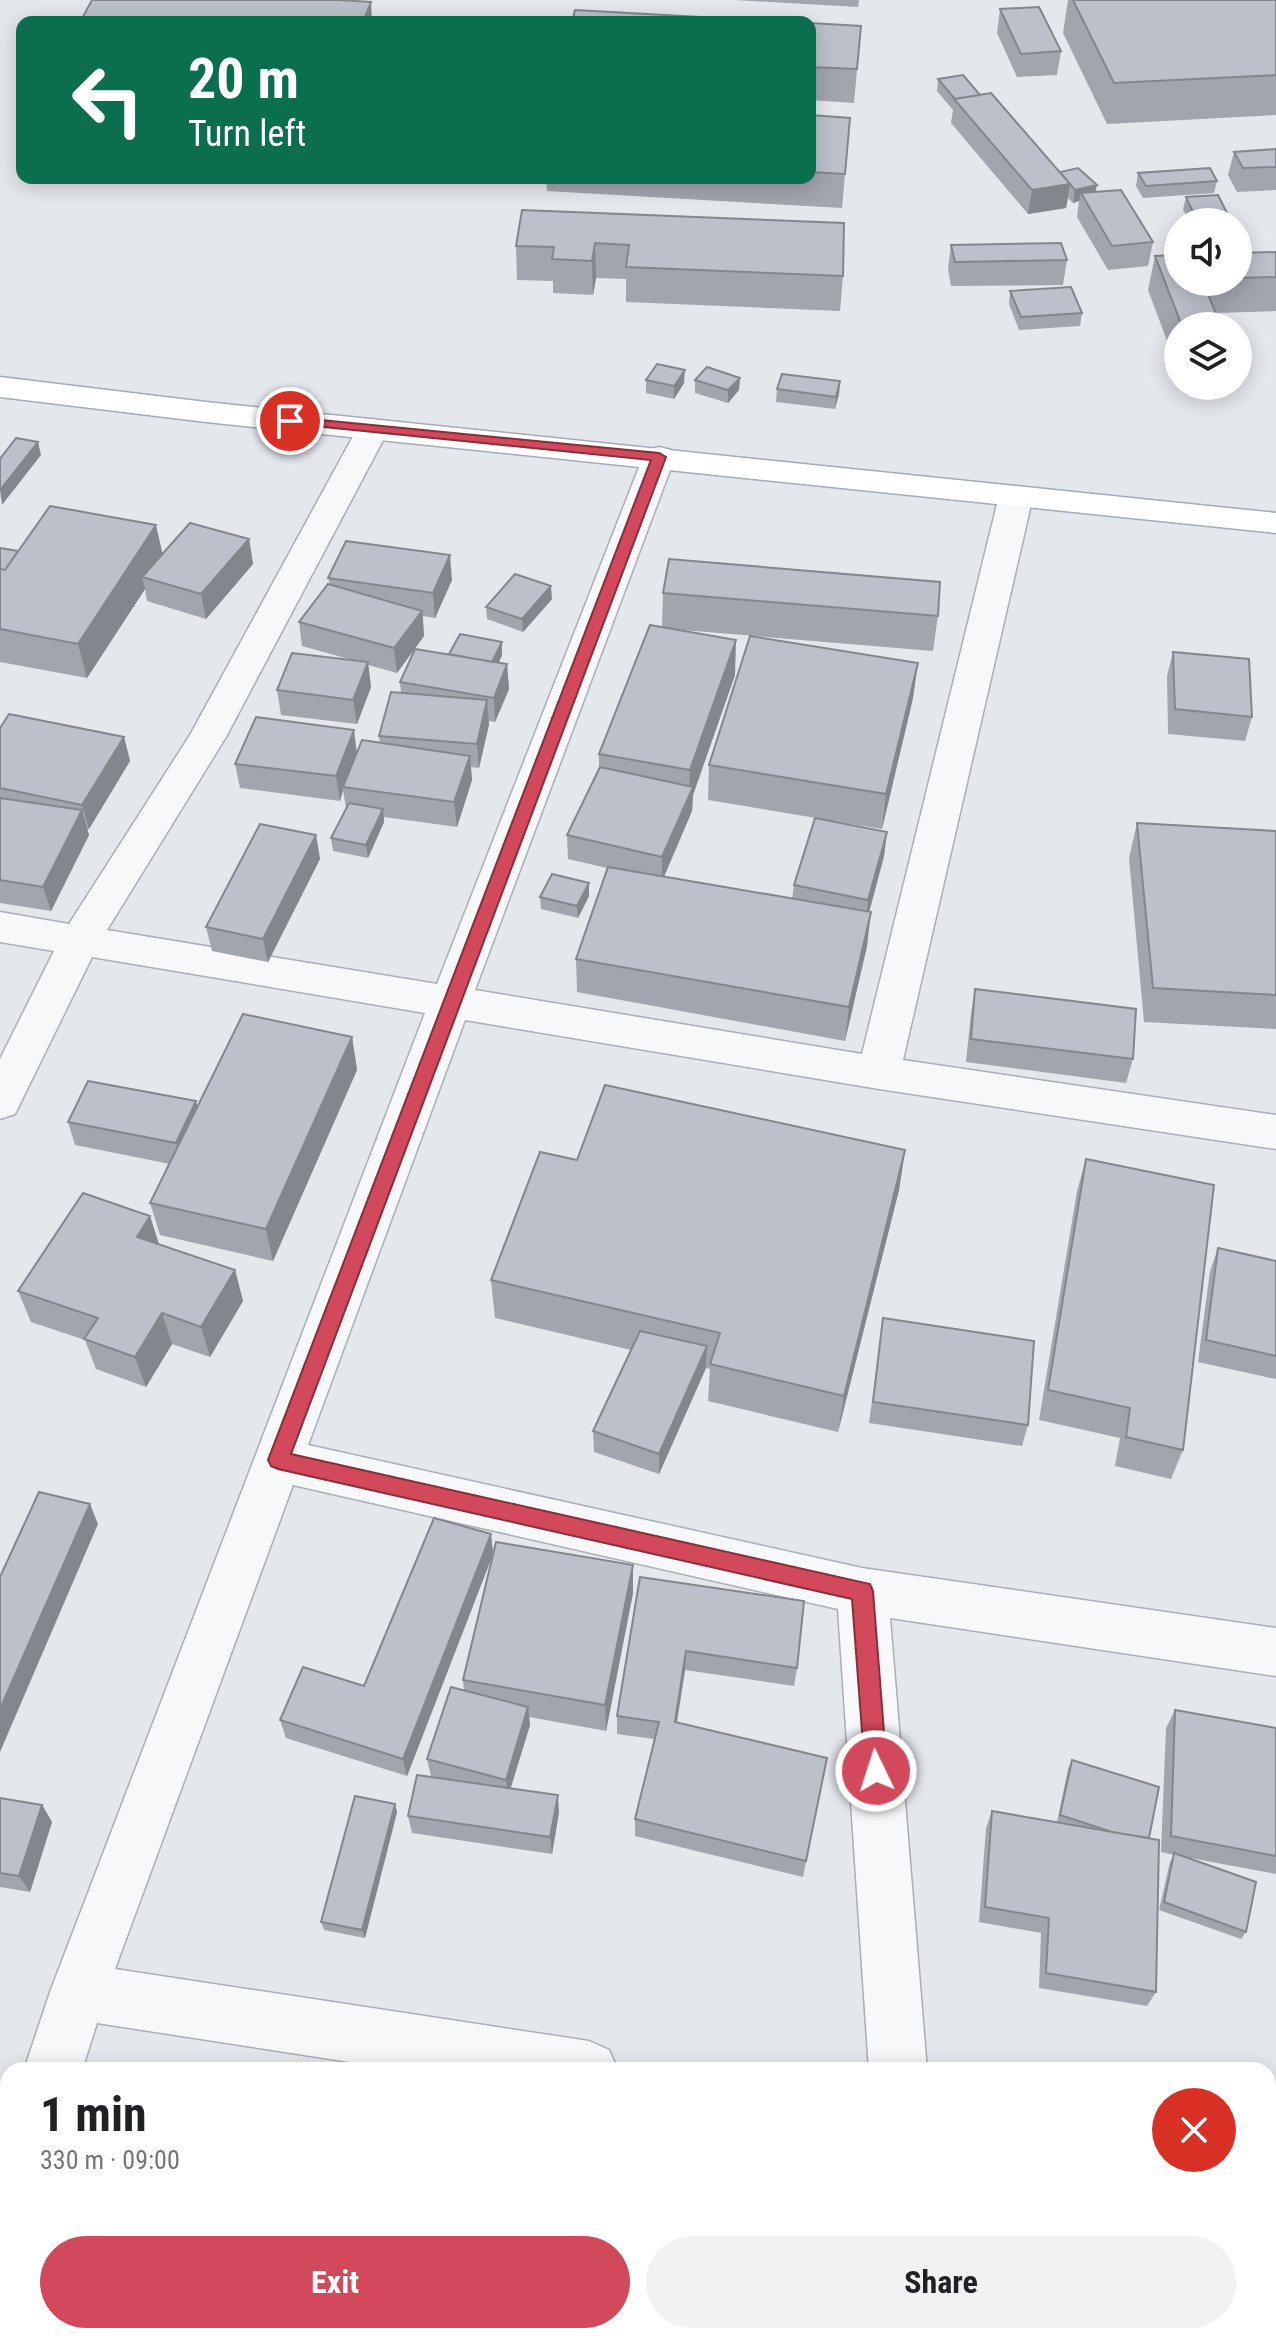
<!DOCTYPE html>
<meta charset="utf-8">
<style>
body{margin:0;font-family:"Roboto Condensed",sans-serif;background:#f2f2f2;color:#202124;height:100vh;display:flex;flex-direction:column;font-size:30px;white-space:nowrap}
*{box-sizing:border-box;margin:0}
p{font-size:26px;color:#757577}
.icon{flex:none;width:44px;height:44px;fill:none;stroke:currentColor;stroke-width:2;stroke-linecap:round;stroke-linejoin:round}
.map{position:relative;flex:1;overflow:hidden}
.panel{position:absolute;left:0px;top:2062px;width:1276px;height:282px;display:flex;flex-direction:column;background:#fff;border-radius:24px 24px 0 0;box-shadow:0 4px 20px #0003}
.panel>*{flex:none}
.guide{position:absolute;left:16px;top:16px;width:800px;height:168px;border-radius:16px;box-shadow:0 4px 20px #0003;background:#0b6e4f;color:#fff;overflow:hidden}
.tools{position:absolute;left:1164px;top:208px;display:grid;gap:16px}
.tools a{display:grid;place-items:center;width:88px;height:88px;border-radius:50%;background:#fff;box-shadow:0 4px 20px #0003;font-size:40px}
.pin{position:absolute;display:grid;place-items:center;width:68px;height:68px;color:#fff;margin:-34px;border:4px solid #fff;border-radius:50%;box-shadow:0 2px 8px #0007}
.me{position:absolute;width:88px;margin:-44px;rotate:356deg;stroke-linejoin:round;filter:drop-shadow(0 0 6px #0008)}
.turn{display:flex;align-items:center;gap:28px;height:168px;padding:0 40px;font-size:36px}
.turn .icon{width:104px;height:104px;stroke-width:2.5}
.turn b{display:block;font-size:56px;line-height:68px}
.round{display:grid;place-items:center;flex:none;width:84px;height:84px;border-radius:42px;background:#f2f2f2}
.head{display:flex;align-items:center;justify-content:space-between;height:136px;padding:0 40px}
h1{font-size:48px;font-weight:700;line-height:60px}
.primary-button{display:flex;gap:16px;margin-top:auto;padding:16px 40px}
.primary-button a{flex:1;height:92px;border-radius:48px;background:#d1495b;color:#fff;font-size:32px;font-weight:700;line-height:92px;text-align:center}
.primary-button a+a{background:#f2f2f2;color:#202124}
.map>svg:first-child{display:block}
.lines{fill:none;stroke-linecap:round;stroke-linejoin:round}
.minor-casing{stroke:#a9aeb7;stroke-width:3}
.major-casing{stroke:#a3abb8;stroke-width:3}
.minor{fill:#f7f8fa;fill-rule:evenodd}
.major{fill:#fff;fill-rule:evenodd}
.wall{fill:#a1a5ae}
.shaded-wall{fill:#83868d}
.building{fill:#bbc0ca;stroke:#83868d;stroke-width:2}
.route{fill:#d1495b;stroke:#882f3b;stroke-width:2}
</style>
<div class="map">
<svg width="1276" height="2343" viewBox="0 0 1276 2343">
<rect width="100%" height="100%" fill="#e4e7ec"/>
<g class="lines">
<g class="minor-casing">
<path id="minor" d="M373 419 384 422 389 429 226 737 107 930 437 984 643 457 647 450 659 447 671 450 675 457 475 990 862 1054 999 496 1004 489 1016 486 1028 489 1033 496 903 1060 1276 1115V1149L879 1089 465 1020 308 1445 862 1568 1276 1628V1676L890 1618 927 2070H869L838 1609 293 1485 115 1969 589 2041 609 2050 618 2070H401L97 2023 82 2070H24L50 1992 425 1013 92 957 15 1114 0 1119V1059L54 951 0 942V912L69 924 190 735 357 429 362 422Z
M1268 2120 1276 2121V2181L1268 2180Z
M8 2177V2258L0 2261V2180Z
M908 2336H970L971 2343H909Z"/>
</g>
<g class="major-casing">
<path id="major" d="M0 377 206 402 1276 513V533L206 422 0 397Z"/>
</g>
<use href="#minor" class="minor"/>
<use href="#major" class="major"/>
</g>
<path class="wall" d="M735 0H859L858 7Z
M1068 0H1276V115L1107 124 1063 33Z
M1000 9 1061 51 1057 75 1017 77 997 33Z
M810 23 861 26 854 103 810 100Z
M938 79 980 95 1060 172 1097 185 1095 192 1153 242 1148 266 1108 270 1077 217 1079 201 1073 203 1068 198 1066 208 1028 214 951 123 953 110 937 91Z
M22 115V140L18 121Z
M810 115 850 118 842 208 547 191 546 178H810Z
M1276 149V190L1237 192 1228 175 1234 152Z
M1138 173 1217 181 1214 193 1143 198 1136 186Z
M1186 197 1228 215 1226 222H1189L1183 209Z
M522 210 843 276 840 311 626 302V279L596 278 593 295 553 293V281L517 280 516 246Z
M951 245 1067 260 1063 285 951 286 948 269Z
M1276 252V311L1216 313 1221 326H1178V370L1148 290 1155 256 1178 282H1238V253Z
M1010 291 1082 313 1080 326 1019 330 1009 304Z
M646 380 684 383 674 399 646 393Z
M695 380 739 390 728 403 695 393Z
M840 381 839 394 835 409 776 402 777 389Z
M249 539 253 564 206 619 147 601 145 589 87 678 0 662V548L18 551 162 554Z
M328 578 452 580 435 618 423 616 424 636 397 673 368 665 371 687 357 724 281 715 277 690 352 660 302 646 299 622 330 585Z
M663 593 938 616 933 651 671 629 735 675 693 795 692 811 664 877 792 899 794 885 887 832 884 856 869 912 867 946 845 1041 577 992 576 959 607 868 568 859 567 835 599 768V754L662 627Z
M552 599 523 632 487 619 486 607Z
M502 642V655L499 663 507 664 509 689 495 722 489 721 479 768 471 767 472 780 457 827 384 817V822L368 858 333 851 331 838 346 808 343 790 340 801 240 788 235 764 357 753 380 743 379 736 401 693 400 682 449 655Z
M1173 652 1252 717 1245 741 1168 734 1167 676Z
M913 698 882 829 708 800 709 765Z
M0 728 124 737 130 761 89 829H87L89 835 51 911 0 903Z
M1137 823 1276 831V1029L1144 1022 1129 858Z
M316 835 320 859 268 962 212 951 206 927Z
M589 883V896L578 918 541 909 540 897Z
M975 989 1133 1059 1126 1083 966 1062 971 1013Z
M352 1037 357 1070 273 1261 160 1235 150 1203 170 1164 75 1145 68 1122 197 1107Z
M905 1150 899 1190 838 1432 708 1401 710 1369 706 1368 659 1474 594 1452 593 1431 631 1350 495 1318 491 1280 577 1160Z
M1086 1159 1183 1450 1171 1479 1115 1466 1120 1438 1039 1420 1077 1191Z
M150 1216 159 1244 235 1270 243 1301 210 1357 172 1344 146 1387 96 1369 85 1340 31 1322 18 1291Z
M1218 1248 1276 1261V1379L1198 1362 1210 1271Z
M883 1318 1028 1425 1022 1446 869 1423Z
M491 1534 493 1553 633 1593 606 1731 529 1717 530 1725 510 1789 559 1812 552 1854 412 1833 408 1816 440 1779 431 1776 427 1759 464 1691 463 1680 492 1557 407 1776 286 1738 280 1720 364 1686Z
M640 1577 797 1668 794 1686 685 1670 677 1722 827 1758 803 1877 635 1836V1819L654 1739 617 1734V1716Z
M1175 1710 1276 1728V1874L1185 1857 1246 1932 1241 1939 1159 1910 1170 1862 1174 1855 1161 1852 1166 1728Z
M1072 1760 1149 1838 1156 1992 1147 2006 1039 1988 1041 1933 979 1922 986 1828 992 1811 1057 1822 1068 1769Z
M0 1798 42 1805 52 1822 30 1892 0 1887Z
M395 1804 397 1812 365 1938 324 1930 321 1922Z
M1078 2336H1268L1276 2343H1078Z"/>
<path class="shaded-wall" d="M371 2 372 22H363Z
M1070 184 1066 208 1028 214 1032 190Z
M1097 185 1094 197 1081 193 1079 201 1073 203 1075 190Z
M595 243 596 278 593 295 592 261Z
M685 370 684 383 674 399V386Z
M740 378 739 390 728 403V390Z
M840 381 839 394 835 409 836 397Z
M38 442 41 455 2 505 0 490Z
M156 525 164 560 142 577 145 589 87 678 78 644Z
M249 539 253 564 206 619 201 594Z
M450 555 452 580 435 618 433 593Z
M551 586 552 599 523 632 522 619Z
M422 611 424 636 397 673 394 648Z
M736 640 735 675 693 795 692 811 662 881V857L689 795 690 770Z
M502 642V655L492 675 491 662Z
M368 662 371 687 357 724 353 700Z
M918 663 913 698 882 829 886 794Z
M507 664 509 689 495 722 494 698Z
M487 700 489 725 479 768 477 744Z
M354 730 357 754 343 787V790L340 801 336 776Z
M124 737 130 761 89 829 82 805Z
M470 756 472 780 457 827 454 802Z
M383 809 384 822 368 858 366 845Z
M82 810 89 835 51 911 43 887Z
M887 832 884 856 866 924 868 900Z
M316 835 320 859 268 962 263 939Z
M589 883V896L578 918 577 906Z
M871 912 867 946 845 1041 849 1007Z
M352 1037 357 1070 273 1261 266 1229Z
M196 1101 202 1124 183 1166 176 1143Z
M905 1150 899 1190 838 1432 844 1396Z
M150 1216 160 1248 137 1237Z
M235 1270 243 1301 210 1357 201 1327Z
M162 1313 172 1344 146 1387 135 1357Z
M707 1346 706 1368 659 1474V1454Z
M90 1504 98 1524 0 1752V1709Z
M491 1534 493 1554 407 1776 403 1759Z
M633 1565V1593L606 1731 605 1705Z
M686 1651 685 1670 674 1739 675 1722Z
M528 1707 530 1725 508 1797 506 1780Z
M558 1795 559 1812 552 1854 550 1837Z
M395 1804 397 1812 365 1938 362 1930Z
M42 1805 52 1822 30 1892 19 1876Z
M296 2336H309L307 2343H294Z"/>
<path class="building" d="M92 0H339L371 2 363 22H80Z
M1073 0H1276V75L1114 83Z
M1039 7 1061 51 1021 54 1000 9Z
M575 10 789 22H572Z
M810 23 861 26 857 69 810 67Z
M963 75 980 95 955 99 938 79Z
M991 93 1070 184 1032 190 954 99Z
M810 115 850 118 845 174 810 172Z
M1276 149V167L1243 168 1234 152Z
M1078 168 1097 185 1075 190 1060 172Z
M1210 168 1217 181 1146 186 1138 173Z
M1121 190 1153 242 1112 246 1081 193Z
M1218 195 1228 215 1195 217 1186 197Z
M522 210 844 223 843 276 626 267 629 245 595 243 592 261 552 259 554 247 516 246Z
M1061 243 1067 260 955 262 951 245Z
M1276 252V277L1238 278V253Z
M1178 255V282H1203L1221 326H1182L1155 256Z
M1071 287 1082 313 1021 317 1010 291Z
M657 364 685 370 674 386 646 380Z
M707 367 740 378 728 390 695 380Z
M782 374 840 381 836 397 777 389Z
M16 438 38 442 0 490V459Z
M50 506 156 525 78 644 0 629V569L5 570Z
M190 523 249 539 201 594 142 577Z
M346 541 450 555 433 593 328 578Z
M0 548 18 551 5 570 0 569Z
M669 559 940 582 938 616 663 593Z
M515 574 551 586 522 619 486 607Z
M328 584 422 611 394 648 299 622Z
M650 625 736 640 690 770 599 754Z
M460 634 502 642 492 662 449 654Z
M750 636 918 663 886 794 709 765Z
M415 649 507 664 494 698 400 682Z
M1173 652 1249 659 1252 717 1175 709Z
M292 653 368 662 353 700 277 690Z
M391 692 487 700 477 744 379 736Z
M9 714 124 737 82 805 0 788V728Z
M256 717 354 730 336 776 235 764Z
M362 740 470 756 454 802 343 787Z
M600 767 693 787 662 857 567 835Z
M0 798 82 810 43 887 0 880Z
M349 803 383 809 366 845 331 838Z
M815 818 887 832 868 900 794 885Z
M1137 823 1276 831V995L1153 988Z
M260 824 316 835 263 939 206 927Z
M608 867 871 912 849 1007 576 959Z
M552 874 589 883 577 906 540 897Z
M975 989 1136 1009 1133 1059 971 1039Z
M243 1014 352 1037 266 1229 150 1203Z
M88 1081 196 1101 176 1143 68 1122Z
M605 1085 905 1150 844 1396 710 1364 720 1333 491 1280 540 1152 577 1160Z
M1086 1159 1214 1185 1183 1450 1126 1437 1130 1408 1048 1390Z
M83 1193 150 1216 137 1237 235 1270 201 1327 162 1313 135 1357 84 1339 98 1318 18 1291Z
M1218 1248 1276 1261V1356L1206 1340Z
M883 1318 1034 1341 1028 1425 873 1402Z
M640 1331 707 1346 659 1454 593 1431Z
M39 1492 90 1504 0 1709V1577Z
M434 1518 491 1534 403 1759 280 1720 303 1667 364 1686Z
M496 1542 633 1565 605 1705 463 1680Z
M640 1577 804 1601 797 1668 686 1651 675 1722 827 1758 806 1861 635 1819 659 1722 617 1716Z
M451 1687 528 1707 506 1780 427 1759Z
M1175 1710 1276 1728V1856L1171 1836Z
M1072 1760 1159 1787 1149 1838 1112 1832 1060 1815Z
M417 1775 558 1795 550 1837 408 1816Z
M355 1796 395 1804 362 1930 321 1922Z
M0 1798 42 1805 19 1876 0 1873Z
M992 1811 1159 1840 1156 1992 1046 1973 1049 1918 985 1907Z
M1174 1853 1256 1882 1246 1932 1164 1902Z
M1268 2268H1276V2343H1092V2336H1268Z
M50 2336H296L294 2343H255L242 2340 241 2343H47Z
M758 2336H857V2343H757Z"/>
<path class="route" d="M290 417 659 453 666 457 291 1454 870 1584 873 1591 887 1771 884 1778 876 1781 868 1778 865 1771 852 1599 278 1469 271 1466 268 1460 651 460 285 423V418Z"/>
</svg>
<div class="tools">
<a><svg class="icon" aria-label="sound" viewBox="0 0 24 24"><path d="M4 9h4l5-4v14l-5-4H4zM17 9q2 3 0 6"/></svg></a>
<a><svg class="icon" aria-label="layers" viewBox="0 0 24 24"><path d="M12 4l9 5-9 5-9-5zM3 14l9 5 9-5"/></svg></a>
</div>
<div class="pin" style="left:290px;top:421px;background:#d93025"><svg class="icon" aria-label="arrive" viewBox="0 0 24 24"><path d="M6 21V4h12l-3 4 3 4H6"/></svg></div>
<svg class="me" style="left:876px;top:1771px" viewBox="-20 -20 40 40"><circle r="17" fill="#d1495b" stroke="#fff" stroke-width="3"/><path d="M0-11L8 9 0 5-8 9z" fill="#fff"/></svg>
<div class="guide">
<div class="turn"><svg class="icon" aria-label="left" viewBox="0 0 24 24"><path d="M17 20v-9H6M10 6l-5 5 5 5"/></svg><div><b>20 m</b>Turn left</div></div>
</div>
<section class="panel">
<div class="head"><div><h1>1 min</h1><p>330 m · 09:00</p></div><a class="round" style="background:#d93025;color:#fff"><svg class="icon" aria-label="close" viewBox="0 0 24 24"><path d="M6 6l12 12M18 6L6 18"/></svg></a></div>
<div class="primary-button"><a>Exit</a><a>Share</a></div>
</section>
</div>
